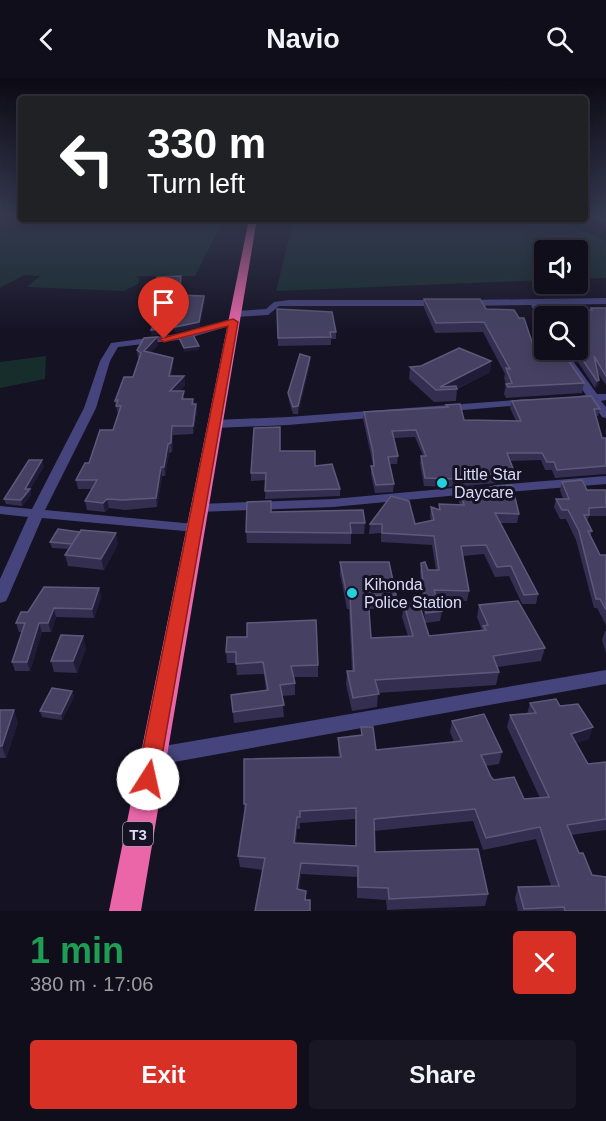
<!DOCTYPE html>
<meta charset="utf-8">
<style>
body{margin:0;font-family:Helvetica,sans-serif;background:#191724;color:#f1f3f6;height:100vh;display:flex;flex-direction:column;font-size:22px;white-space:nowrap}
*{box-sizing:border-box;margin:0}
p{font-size:20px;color:#9c9ca3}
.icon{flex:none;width:33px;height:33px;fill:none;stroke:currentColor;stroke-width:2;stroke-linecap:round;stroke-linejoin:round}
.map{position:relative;height:833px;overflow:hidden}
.sheet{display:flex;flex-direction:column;background:#100e1b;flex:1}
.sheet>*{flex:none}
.guide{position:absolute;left:18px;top:18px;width:570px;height:126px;border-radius:6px;box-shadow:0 3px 15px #0003,0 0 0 2px #302e3a;background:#202124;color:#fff;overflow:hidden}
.controls{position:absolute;left:534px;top:162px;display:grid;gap:12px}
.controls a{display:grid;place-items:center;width:54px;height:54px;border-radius:6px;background:#100e1b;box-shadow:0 3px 15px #0003,0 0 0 2px #302e3a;font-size:30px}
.pin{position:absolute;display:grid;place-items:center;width:51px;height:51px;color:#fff;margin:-62px -26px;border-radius:50% 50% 50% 0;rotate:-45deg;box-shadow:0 0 6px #0007}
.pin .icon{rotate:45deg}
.me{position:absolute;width:66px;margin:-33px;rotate:10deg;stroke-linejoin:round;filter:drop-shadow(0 0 4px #0008)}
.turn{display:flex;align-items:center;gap:21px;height:126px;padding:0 30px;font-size:27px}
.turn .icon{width:78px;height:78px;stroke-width:2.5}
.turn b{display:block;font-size:42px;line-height:51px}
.round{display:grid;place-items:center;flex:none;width:63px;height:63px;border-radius:6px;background:#191724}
.head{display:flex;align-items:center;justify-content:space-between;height:102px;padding:0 30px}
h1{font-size:36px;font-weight:600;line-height:45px;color:#1e9e55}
.button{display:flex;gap:12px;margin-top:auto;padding:12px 30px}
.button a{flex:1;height:69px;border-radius:6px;background:#d93025;color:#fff;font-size:24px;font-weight:600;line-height:69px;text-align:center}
.button a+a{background:#191724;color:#f1f3f6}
header{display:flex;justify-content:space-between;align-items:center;height:78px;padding:0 30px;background:#100e1b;font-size:27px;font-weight:600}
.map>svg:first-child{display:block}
.green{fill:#162d2c}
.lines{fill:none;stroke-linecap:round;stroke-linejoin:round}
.street{fill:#45447d;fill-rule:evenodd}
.highway{fill:#ea66a8;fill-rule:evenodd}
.wall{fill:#342e50;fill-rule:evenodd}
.shaded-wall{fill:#201b37}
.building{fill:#464162;stroke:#5e597a;stroke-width:1.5;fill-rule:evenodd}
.route{fill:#d93025;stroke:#8d1f18;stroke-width:1.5}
.poi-dot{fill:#21d1e0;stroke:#151224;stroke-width:2}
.labels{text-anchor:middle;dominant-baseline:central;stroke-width:6;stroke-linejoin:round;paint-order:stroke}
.shield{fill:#151224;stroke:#a29fba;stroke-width:1.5}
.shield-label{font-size:15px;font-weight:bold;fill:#dedbfa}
.poi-label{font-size:16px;fill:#dedbfa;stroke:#151224;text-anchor:start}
</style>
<header><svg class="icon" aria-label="back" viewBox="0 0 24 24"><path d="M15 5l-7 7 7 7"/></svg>Navio<svg class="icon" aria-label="search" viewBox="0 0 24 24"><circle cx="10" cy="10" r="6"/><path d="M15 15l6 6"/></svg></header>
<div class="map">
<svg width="606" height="833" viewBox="0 0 606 833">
<rect width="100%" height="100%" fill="#151224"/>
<path class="green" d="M0 137H21V141H224L195 198H133L139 199 138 206 124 213 27 209 40 198 24 197 0 210Z
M294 141H558L606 163V200L578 201V172H544V202L276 213Z
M46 278 45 301 0 310V284Z"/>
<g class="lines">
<path class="street" d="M606 220V226L540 227 546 238 544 247 539 244 531 227 465 228 461 225 465 222Z
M289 222H443L447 225 443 228H279L268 237 235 239 230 236 235 233 266 231 274 224Z
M233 241 236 242V246L186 261 118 269 110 283 96 330 45 432 195 446 200 447 202 450 200 453 195 454 42 440 8 519 6 523 0 525V501L28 439 0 436V428L32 431 84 330 100 283 111 265 185 255Z
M555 272H565L597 316H606V322L601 323 606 329V340L602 339 591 323H571V319L586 317Z
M529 321 535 324 533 326 288 347 214 350 208 346 214 342 288 339Z
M606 398V406L494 415 487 411 494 407Z
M475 408 482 412 480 415 333 429 199 434 192 430 199 426 333 421Z
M606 592V606L152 688 145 685 142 679 145 673 152 670Z"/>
<path class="highway" d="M249 141H257L141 833H109Z"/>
</g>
<path class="wall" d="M585 137H606V150Z
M182 202 180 217 204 218 205 222 199 249 176 254 174 250 169 255 152 257 151 252 156 243H147V238L148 236H144V232Z
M424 221 486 231 536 276 584 305 582 315 506 320 504 316 506 306 504 300 505 296 483 254 435 255 424 230Z
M591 230H606V307L597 294 599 302 598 308 595 310 570 272H578V238H573L575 232H590Z
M277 231 336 254V261H331V267L278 268Z
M158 267 151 274 173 280V288L171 298H184L185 307 179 313 185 321H193L194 326H196L197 334 193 356 173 357 172 374 169 375 165 398H162L157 429 125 432 109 430 105 434 87 432 85 423 92 411H78L76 402 113 352 118 337 115 323 133 299 139 281 138 280 137 272Z
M310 279V286L298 336H293L289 323 288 315Z
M491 283 490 294 457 311 456 323 434 324 409 301 410 289Z
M512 323 600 331 598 338H596L602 360H606V396L555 400 552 392H545L541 382 510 383 514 393 512 401H508L507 404 454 409 424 408 420 385 421 378H423L415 359 394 360 398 378 397 386H390L394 406 393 414 375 415 371 396V388H373L372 382 363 341 364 334 445 330 446 327 464 342 516 343 510 330Z
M280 373 315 388 340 411V418L265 421 266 402 251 403V395Z
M44 388 30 411 31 417 22 428 6 426 4 421Z
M562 404 587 412H606V438H589L587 443 592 453 590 459 600 477H606V547L597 530H594L576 462 566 441H560L554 429 556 421H563L560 412Z
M459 412 519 436 517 445H500L538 516 536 526H522L509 498 495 499 484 476 463 478 469 513 467 523 438 522 442 533 440 543 425 545 429 558 482 552 477 539 479 527 545 570 541 583 498 589 499 594 496 607 378 615 377 629 352 633 346 606 347 593H352L349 531H347L340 496V484L396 517 395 530 369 531 371 560 408 558 402 539 404 526 425 544 420 494 421 485 428 492H436L432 467 381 464V455L369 456 370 446H415L431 443 430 438 431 429 439 431V426L460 427 458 421Z
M271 434 365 445 364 456H351V466L247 465 246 454Z
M50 464 118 466 104 492 68 488 65 477 69 471 52 470Z
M99 510 101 519 94 540 56 539 51 554H42L30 593H15L12 584 22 554H19L16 545 28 534Z
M605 553H606V575L602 562Z
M227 559 318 587V599H293L295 605V617L282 618 284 639 234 645 231 617 266 612 264 596 237 597 236 585H227L226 574Z
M86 570 77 595 54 594 51 583Z
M72 613 74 619 62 642 42 639 40 633Z
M530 625 560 628 589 661 576 665 588 686 606 684V752L571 757 606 833H518L515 820 518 809 551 808 536 761 483 772 473 743 374 753 375 774 488 816 485 828 387 832 386 822 357 820V799L301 796 299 812 306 813V822L310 833 263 792 240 789 238 778 245 737 244 726 339 679 338 672V660L361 658V649L376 672 454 664 450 654 452 643 502 674 499 686 486 688 491 699 494 702 524 721 540 720 507 649 510 637 527 636ZM355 741V768L296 765 297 751H300V745Z
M0 632 18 644 6 680H0Z"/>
<path class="shaded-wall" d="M204 218 205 222 199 249 176 254 175 249Z
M174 245V250L169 255 152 257 151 252Z
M157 259 158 267 145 281 144 273Z
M199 268V272L184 274V270Z
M310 279V286L298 336V328Z
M173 280V288L170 307 169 298Z
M491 283 490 294 456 311 440 309Z
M184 298 185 307 171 321 170 313Z
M599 302 598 308 595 310 597 303Z
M196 326 197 334 193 356V348Z
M172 348 173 357 172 374 171 365Z
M168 366 169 375 165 398 164 389Z
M42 382 44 388 29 412 30 411 31 417 22 428 21 422 25 411Z
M161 389 162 398 157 429 156 420Z
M107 421 109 430 105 434 103 425Z
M116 455 118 466 104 492 101 481Z
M99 510 101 519 94 540 92 531Z
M54 530 56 539 51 554 48 545Z
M39 545 42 554 30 593 27 584Z
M83 558 86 570 77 595 73 583Z
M72 613 74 619 62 642 61 636Z
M14 632 18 644 6 680 2 668Z
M593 649 589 661 567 668 571 656Z
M297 739V751L294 777V765Z
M301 785V796L298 823 297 811Z"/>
<path class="building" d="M592 137H606V145Z
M181 198 179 217 204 218 199 244 175 249 174 245 169 250 151 252 158 239 147 238 150 232H144L157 199Z
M424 221H480L486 231 514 232 519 240H524L536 276 563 275 584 305 508 309 506 306 512 305 506 290 510 291 484 244 436 245Z
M591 230H606V298L594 278 599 302 597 303 576 272H578V242H581L575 232H592Z
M277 231 332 234 336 254H330L331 259 278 260Z
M193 257 199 268 184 270 179 260Z
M157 259 144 273 173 280 169 298H184L170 313H184L182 321H193L192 326H196L193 348H172L171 365 168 366 164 389H161L156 420 123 422 107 421 103 425 85 423 97 402H76L85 385H89L100 352H113L121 328H116L118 322 115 323 124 299H133L141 275 137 272 144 260Z
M459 270 491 283 440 309 456 308 457 311 436 312 410 289 421 288Z
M300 276 310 279 298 328 293 329 288 315Z
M591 318 600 331H594L602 360H606V388L557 392 554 384H547L542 375H507L514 393H508L509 396 455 401 425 400 421 378H426L416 352 392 353 398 378 388 379 394 406 376 407 371 388H374L373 374 364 334 448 329 446 327 460 326 464 342 521 343 512 323Z
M280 349V373H315V388L332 386 340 411 265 413 266 395H251L254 350Z
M29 382H42L25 411H30L21 422 4 421Z
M582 402 587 412H606V429L589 430V437H584L592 453H588L600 477H606V532L600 521H596L579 453 568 432H562L556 421H569L562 404Z
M512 407 519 436 495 435 538 516 524 517 511 488 497 489 486 467 461 468 469 513 434 512 442 533 426 535 421 485 425 484 428 492H439L434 458 382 455V446H370L391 418 409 423 415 446 434 442 431 429 440 432 439 426 464 427 459 412Z
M271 423V434L363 432 365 445H350L351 455 246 454 247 424Z
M58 451 80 454 72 466 50 464Z
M81 452 116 455 101 481 65 477Z
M340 484H389L396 517 368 518 371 560 413 558 404 526 419 525 429 558 486 552 483 548 488 547 479 527 518 523 545 570 493 578 499 594 375 602 379 616 353 620 347 593H354L350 518H347Z
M44 509 99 510 92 531 54 530 48 545H39L27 584H12L25 545H16L21 534H28Z
M316 542 318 587 291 588 295 605 280 607 284 627 233 634 231 617 268 612 263 584 236 586V574H226L227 559H247V545Z
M61 557 83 558 73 583H51Z
M52 610 72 613 61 636 40 633Z
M556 621 560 628 578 626 593 649 571 656 588 686 606 684V741L567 747 579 775H583L592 797 606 799V833H565L564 829 524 831 518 809 559 808 540 749 486 760 475 731 374 741 375 774 478 771 488 816 389 821 388 810 358 809V788L301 785 297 811 306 813 305 822H310V833H255L265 780 238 778 246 726H244V681L341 679 338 660 362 657 361 649H373L376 672 462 663 452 643 484 636 502 674 481 677 491 699 494 702 514 699 524 721 549 719 510 637 536 635 530 625ZM356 730V768L294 765 297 739H300V733Z
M0 632H14L2 668H0Z"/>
<linearGradient id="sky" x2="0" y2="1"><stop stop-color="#0c0a14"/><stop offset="0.54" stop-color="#353950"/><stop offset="1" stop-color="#353950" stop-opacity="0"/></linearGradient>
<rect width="606" height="253" fill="url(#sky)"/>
<path class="route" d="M233 241 238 244 158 701 155 708 148 710 141 708 137 701 228 248 164 264 159 261Z"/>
<g class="poi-dot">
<circle cx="442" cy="405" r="6"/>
<circle cx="352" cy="515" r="6"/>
</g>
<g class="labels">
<rect class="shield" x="123" y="744" width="30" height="24" rx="4.5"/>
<g class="shield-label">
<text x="138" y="756">T3</text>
</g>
<g class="poi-label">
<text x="454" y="396">Little Star<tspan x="454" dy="18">Daycare</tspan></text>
<text x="364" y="506">Kihonda<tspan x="364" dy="18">Police Station</tspan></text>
</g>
</g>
</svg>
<div class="controls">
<a><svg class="icon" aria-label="sound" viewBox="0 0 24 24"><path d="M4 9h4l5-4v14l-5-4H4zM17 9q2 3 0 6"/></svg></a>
<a><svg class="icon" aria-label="search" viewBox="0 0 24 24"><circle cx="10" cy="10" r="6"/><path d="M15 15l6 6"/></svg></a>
</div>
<div class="pin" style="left:164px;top:261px;background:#d93025"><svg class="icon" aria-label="arrive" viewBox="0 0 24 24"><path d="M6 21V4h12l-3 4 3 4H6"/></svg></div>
<svg class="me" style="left:148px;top:701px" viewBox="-20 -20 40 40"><circle r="19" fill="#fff"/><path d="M0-13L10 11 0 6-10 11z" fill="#d93025"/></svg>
<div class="guide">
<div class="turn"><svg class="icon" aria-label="left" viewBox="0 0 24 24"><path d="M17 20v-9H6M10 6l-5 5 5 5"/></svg><div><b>330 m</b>Turn left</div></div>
</div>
</div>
<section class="sheet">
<div class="head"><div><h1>1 min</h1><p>380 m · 17:06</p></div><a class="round" style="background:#d93025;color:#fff"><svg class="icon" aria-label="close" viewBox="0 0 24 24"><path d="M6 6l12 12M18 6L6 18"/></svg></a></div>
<div class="button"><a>Exit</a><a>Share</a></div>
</section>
